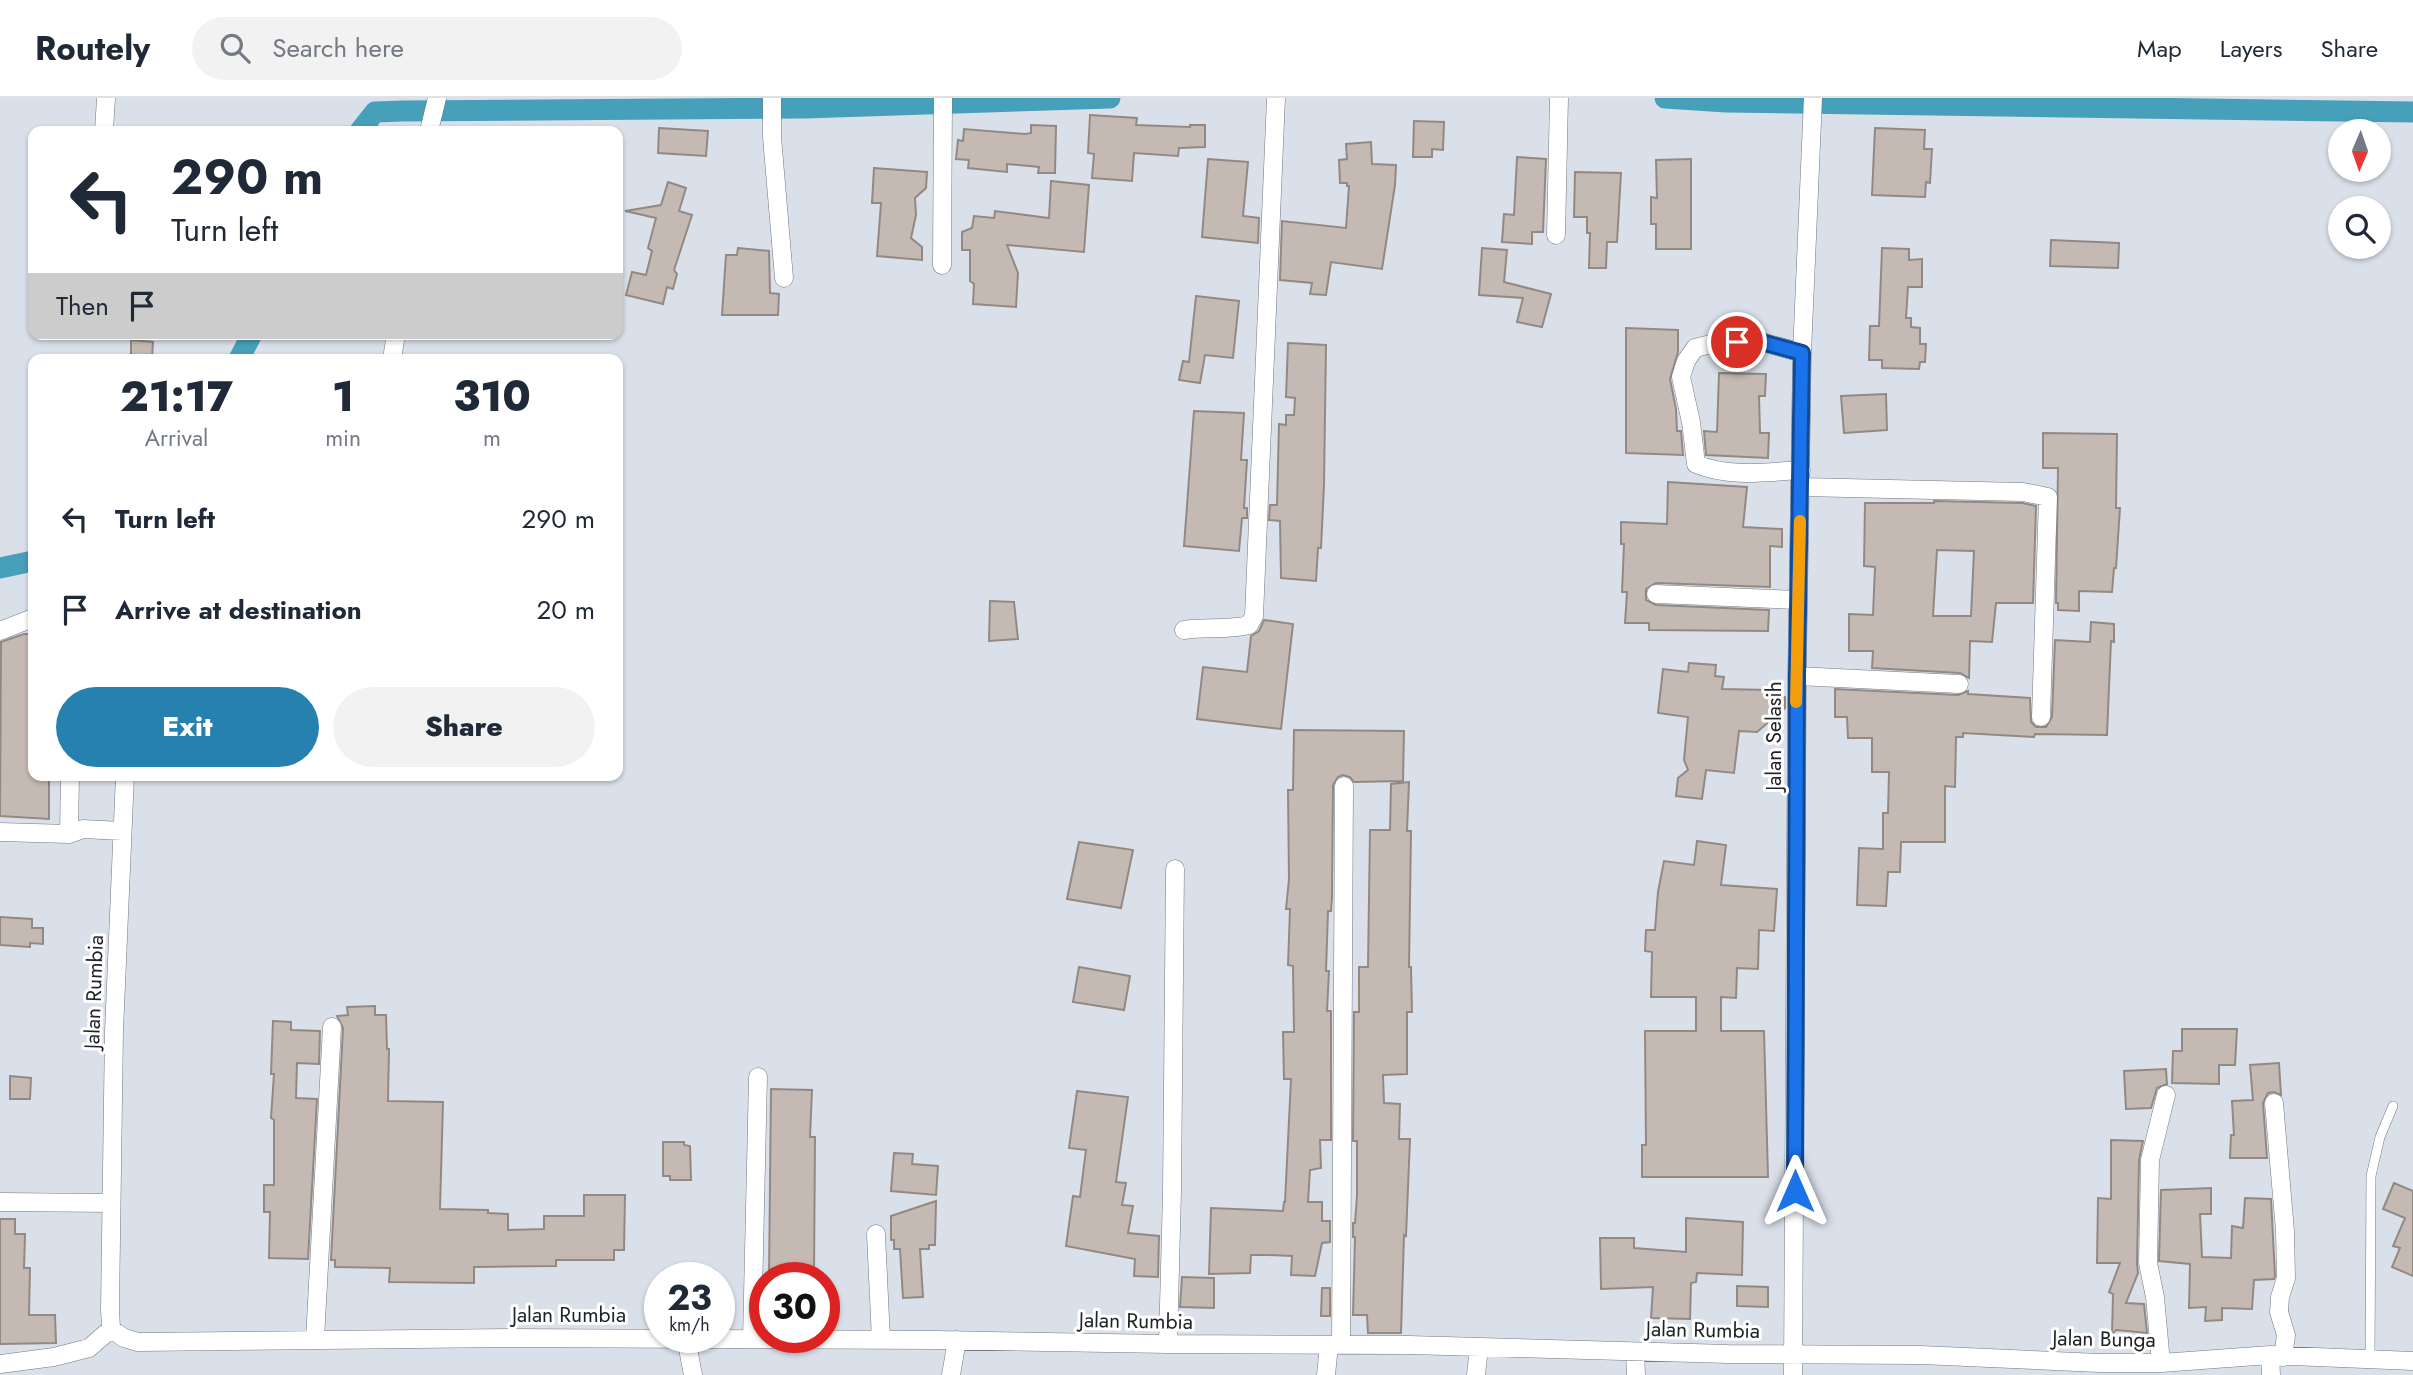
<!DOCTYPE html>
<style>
body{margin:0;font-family:Jost,sans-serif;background:#f2f2f3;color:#1f2937;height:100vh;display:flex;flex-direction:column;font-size:26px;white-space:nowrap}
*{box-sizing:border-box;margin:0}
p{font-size:23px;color:#747a83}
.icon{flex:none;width:38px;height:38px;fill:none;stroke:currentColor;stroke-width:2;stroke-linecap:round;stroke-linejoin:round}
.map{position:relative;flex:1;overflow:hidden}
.drawer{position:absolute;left:28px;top:256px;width:595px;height:427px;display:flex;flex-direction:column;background:#fff;border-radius:14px;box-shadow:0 2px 5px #0004}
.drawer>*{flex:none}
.hud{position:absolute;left:28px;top:28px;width:595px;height:214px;border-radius:14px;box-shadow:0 2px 5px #0004;background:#fff;color:#1f2937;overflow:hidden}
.needle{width:46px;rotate:182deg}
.buttons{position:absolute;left:2328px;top:21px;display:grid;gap:14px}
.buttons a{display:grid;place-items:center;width:63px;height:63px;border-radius:50%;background:#fff;box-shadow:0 2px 5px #0004;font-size:35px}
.speed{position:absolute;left:644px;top:1164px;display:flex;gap:14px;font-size:35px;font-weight:700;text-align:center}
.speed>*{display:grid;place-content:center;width:91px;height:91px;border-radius:50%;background:#fff;box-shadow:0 2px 5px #0004;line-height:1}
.speed small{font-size:18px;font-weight:400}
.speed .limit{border:10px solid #d22;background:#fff;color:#111}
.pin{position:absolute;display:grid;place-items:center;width:60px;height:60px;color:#fff;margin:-30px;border:4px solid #fff;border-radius:50%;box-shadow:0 2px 7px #0007}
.me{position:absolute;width:77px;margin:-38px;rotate:0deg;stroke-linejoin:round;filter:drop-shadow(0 0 5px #0008)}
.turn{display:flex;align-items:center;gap:24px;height:147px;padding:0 28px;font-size:32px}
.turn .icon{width:91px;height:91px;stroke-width:2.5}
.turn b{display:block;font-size:49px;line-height:60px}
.then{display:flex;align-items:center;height:66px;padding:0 28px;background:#0003;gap:14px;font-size:26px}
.eta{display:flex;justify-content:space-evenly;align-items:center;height:119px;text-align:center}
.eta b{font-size:42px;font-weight:800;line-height:49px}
.action{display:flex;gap:14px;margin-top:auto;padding:14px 28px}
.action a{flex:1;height:80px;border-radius:42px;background:#2781af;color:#fff;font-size:28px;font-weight:800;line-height:80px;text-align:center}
.action a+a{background:#f2f2f3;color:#1f2937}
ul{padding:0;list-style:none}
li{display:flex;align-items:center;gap:21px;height:91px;padding:0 28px}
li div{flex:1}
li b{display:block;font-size:26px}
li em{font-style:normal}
header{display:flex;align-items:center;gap:42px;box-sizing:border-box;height:98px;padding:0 35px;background:#fff;border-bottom:2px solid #e0e1e3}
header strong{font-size:33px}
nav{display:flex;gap:38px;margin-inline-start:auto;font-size:24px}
.search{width:490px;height:63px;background:#f2f2f3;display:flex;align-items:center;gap:18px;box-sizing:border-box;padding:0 24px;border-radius:38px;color:#747a83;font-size:26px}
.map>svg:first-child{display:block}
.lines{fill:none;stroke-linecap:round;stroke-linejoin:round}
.canal{stroke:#46a0b9;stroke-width:21}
.building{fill:#c4bab3;stroke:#938983;stroke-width:2;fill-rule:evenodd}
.service-casing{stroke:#727780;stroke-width:10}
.minor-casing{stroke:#727780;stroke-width:19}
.service{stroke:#fff;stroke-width:9}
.minor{stroke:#fff;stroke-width:18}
.route-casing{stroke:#114b97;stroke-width:18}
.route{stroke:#1a73e8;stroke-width:12}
.slow{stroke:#f59e0b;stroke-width:12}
.labels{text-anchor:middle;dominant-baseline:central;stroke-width:6;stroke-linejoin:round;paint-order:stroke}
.street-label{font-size:21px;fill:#202326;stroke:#fff}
</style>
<header>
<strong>Routely</strong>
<div class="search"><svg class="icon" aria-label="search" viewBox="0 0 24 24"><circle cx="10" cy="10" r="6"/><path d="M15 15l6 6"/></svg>Search here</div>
<nav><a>Map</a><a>Layers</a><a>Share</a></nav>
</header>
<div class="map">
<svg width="2413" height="1277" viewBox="0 0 2413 1277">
<rect width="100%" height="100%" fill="#dae0ea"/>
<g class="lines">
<path class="canal" d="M1665 0 1726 4 2413 14
M360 33 375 14 403 13 805 10 1110 0
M239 261 252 236
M0 470 33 463"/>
</g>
<path class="building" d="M1090 17 1137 20 1136 27 1190 29V27H1205V49L1179 50 1178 58 1134 55 1132 83 1092 80 1094 56 1088 55Z
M1414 23 1444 24 1443 52 1432 51V59H1413Z
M1031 27 1056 28 1055 75H1038L1039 69 1007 66V74L968 70 969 62 956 61 958 42 963 43 964 31 1025 36 1031 35Z
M659 30 708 33 706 58 658 55Z
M1875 30 1925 32 1924 51H1932L1930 85 1926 84 1925 99 1872 97Z
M1371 44 1372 66 1396 67 1395 87 1382 171 1331 164 1326 197 1310 196 1312 185 1280 182 1282 123 1346 130 1349 88H1347V85H1340L1339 62 1347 61 1346 46Z
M1517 59 1546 61 1543 134H1532V146L1502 144 1504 116 1514 117Z
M1208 61 1248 64 1243 118 1259 120 1258 145 1202 139Z
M1691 61V151H1656V126H1651V99L1657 100 1656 62Z
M874 70 927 74 926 90 915 100 916 117 911 140 922 149V162L877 158 881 105H872Z
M1575 74 1621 75 1617 144H1607L1606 170H1589L1590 135H1587V119H1574Z
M1051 83 1089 87 1084 154 1007 147 1018 175 1016 209 973 206 974 186 970 183V152H962V134L972 130 974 118 994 120 995 113 1049 120Z
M668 84 686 90 679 113 692 117 674 172 677 176 673 191 667 189 663 206 626 197 632 174 646 177 652 153 648 150 656 120 625 113 661 107Z
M2051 142 2119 145 2118 170 2050 168Z
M738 150 769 153 770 195 779 196 778 217H722L726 157H737Z
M1482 150 1507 152 1504 184 1551 196 1542 229 1517 224 1523 200 1479 197Z
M1882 150 1909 151V162L1922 161V189H1908L1906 220H1911V229L1920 230V246H1926L1925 264H1920L1919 271 1882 270V262H1869L1870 228H1879Z
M1196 198 1239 203 1233 260 1205 257 1200 285 1179 282 1183 263 1189 264Z
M1626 230 1678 232V254L1670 281 1676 311 1677 333H1681L1683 357 1626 355Z
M131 242 153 244 152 261H131Z
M1288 245 1326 247 1324 387 1321 450H1318L1316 483 1281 480 1280 423 1269 422 1270 407H1277L1279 326 1286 327V317H1294L1295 300 1286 299Z
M1719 275 1766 276 1765 298H1759L1760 335H1769L1768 360 1706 357 1704 333 1717 334Z
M1886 296 1887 332 1844 335 1841 298Z
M1194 313 1244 315 1241 362H1247L1244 410H1247V420H1242L1239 453 1184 448Z
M2043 335 2117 336 2116 410H2120L2116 470H2114L2112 494 2079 493V513L2058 512V505H2056L2058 370H2043Z
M1668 384 1747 389 1743 429 1782 431V449L1770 448V489L1656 485 1646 491V502L1656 507 1769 512 1768 533 1649 532V525H1625L1627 494H1622L1624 446H1621V424L1667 426Z
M1934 403 2022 405 2036 408 2033 505H1996L1992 544 1970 543 1969 580 1960 575 1872 570 1873 553H1849V516L1873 517 1875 469 1864 468 1865 405H1934ZM1937 452 1974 453 1971 518H1933Z
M990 503 1014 504 1018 541 989 543Z
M1264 522 1293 526 1281 631 1197 621 1203 569 1247 574 1251 538 1259 533Z
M2091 524 2114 526V544L2111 543 2107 637 2035 636 2034 639 1963 635V639H1956L1955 689 1945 688V744H1901L1900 774H1888L1886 808 1857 807 1859 750 1883 751V715H1888L1889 674H1872V640H1848L1847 619H1835V591L1958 597 1968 593V596L2030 600 2031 624 2036 629H2046L2052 619 2055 542 2090 544Z
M24 536H33V677H49V721L0 718 1 544Z
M1689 565 1716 567 1715 578 1724 579 1722 591 1771 592 1785 599V610L1757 634 1739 633 1734 675 1706 672 1702 701 1676 698 1678 680 1688 672 1684 662 1688 619 1658 615 1663 571 1688 574Z
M1294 632 1404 633 1403 683 1354 684 1350 679 1343 677 1338 679 1333 687 1332 799 1331 813H1328L1326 873H1329L1327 913H1331V1042H1320L1321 1070 1310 1072 1308 1104H1322V1123H1330V1144L1322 1145 1315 1178 1291 1177 1292 1158 1268 1157H1251L1250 1175 1209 1176 1211 1110 1283 1113 1284 1104H1285L1291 981H1284L1283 934H1294L1293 868 1288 867 1290 811H1286L1289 781 1288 692H1293Z
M1409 684 1407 733H1411L1409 869H1411L1412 914H1407V976L1383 977 1384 1005 1400 1006 1399 1041H1410L1406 1138 1404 1137 1401 1235H1368L1367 1217H1353L1355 1139H1353V1125H1355L1357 1098V1043H1353L1354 914H1359V869H1368L1370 732H1390L1391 686Z
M1697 743 1726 747 1721 787 1777 791 1774 833 1759 832 1758 871 1737 870 1736 900 1721 899V933H1764L1768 1079H1642V1047H1646L1645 933H1696V899H1651L1652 854 1645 853 1646 832H1655L1658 794 1664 763 1694 767Z
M1079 744 1133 752 1121 810 1067 801Z
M0 819 32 821V830H43V846L30 845V849L0 847Z
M1079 869 1130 878 1124 912 1073 904Z
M375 908V917H386L387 951H389L388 1003 443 1004 440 1111 488 1112V1115L508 1116V1132L544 1131V1118H584V1097H625L624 1152H614V1162H556V1168L474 1169V1185L389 1184 390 1170 335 1169V1162H331L343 930 337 918 348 917 347 909Z
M273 923 291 924V932L320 933 319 966 297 965 296 1000 317 1001 308 1161 269 1160 270 1114H264V1087H274V1022L271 1020 274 976H271Z
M2182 931H2237L2235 967H2219V986L2172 985 2173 953H2182Z
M2279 965 2281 997 2274 994 2268 995 2263 1005 2267 1060H2230L2231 1037H2234L2232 1003 2253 1002 2250 967Z
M2166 971 2167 986 2157 990 2151 1010 2126 1011 2124 973Z
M10 978 31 980 30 1001H10Z
M771 991 812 992 810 1039H815L814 1180H769Z
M1077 993 1128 999 1116 1084 1126 1085 1122 1107 1133 1108 1128 1135 1159 1138 1158 1179 1134 1178 1135 1161 1066 1148 1073 1098 1080 1099 1086 1052 1069 1050Z
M2111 1042 2143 1043 2139 1062 2137 1165 2138 1175 2126 1205 2144 1206 2147 1235 2116 1232 2112 1237 2113 1196 2109 1194 2120 1165H2097L2098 1100 2111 1101Z
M663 1044H684V1047L690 1048 691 1082H670V1078H663Z
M894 1055 913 1056 912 1066 938 1068 936 1097 891 1093Z
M2394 1085 2413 1093V1178L2392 1169 2400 1150 2393 1148 2405 1120 2383 1111Z
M2211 1090V1116H2200L2202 1159 2231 1160 2232 1128 2243 1130 2245 1100 2271 1101 2275 1178 2274 1181 2254 1182 2252 1211 2222 1210V1222L2205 1223 2206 1209 2189 1210 2190 1166 2159 1163 2161 1092Z
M936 1103 935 1147H929V1151H920L923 1199 903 1200 900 1151H894V1142H891V1118Z
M1686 1120 1743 1124 1742 1177 1697 1175 1696 1184 1691 1185 1690 1221 1651 1220 1653 1189 1601 1191 1600 1140H1634V1150L1686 1154Z
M0 1121H15V1136H25L24 1170H30L29 1217H55L56 1245 0 1246Z
M1182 1179 1214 1180V1210L1180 1209Z
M1737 1188 1768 1189V1209L1737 1208Z
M1322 1190H1330V1218H1321Z"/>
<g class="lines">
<g class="service-casing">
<path id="service" d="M2370 1262 2371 1078 2380 1039 2393 1008"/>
</g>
<g class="minor-casing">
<path id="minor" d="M772 0V39L784 180
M104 33 106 0
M429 33 437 0
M1556 137 1559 0
M942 167 943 0
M392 261 396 236
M1801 372C1765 374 1731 380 1696 366L1691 324 1681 279 1686 263 1695 250 1715 245 1758 243 1802 255
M1801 389 2023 394 2048 399 2041 619
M1656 496 1798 502
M1184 532C1206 529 1228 532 1249 527L1254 518 1276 0
M0 533 33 520
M1797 578 1959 586
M125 677 114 933 110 1210 111 1231 124 1240 138 1244 509 1240 936 1242 1168 1246 1409 1247 1728 1256 1921 1257 2099 1265H2161L2270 1257 2413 1263
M0 734 69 736 83 731 122 733
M69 736 70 677
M2274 1005 2285 1133 2286 1180 2280 1199 2279 1214 2286 1237 2283 1259
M0 1104 111 1105
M876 1136 881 1242
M686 1240 693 1277
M315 1241 332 929
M752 1241 758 979
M1168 1246 1172 1094 1175 771
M1341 1247 1344 688
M1635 1254 1636 1277
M2270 1257 2271 1277
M2161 1265 2155 1199 2148 1165 2150 1062 2166 997
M0 1266 54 1259 89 1250 111 1231
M951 1277 957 1242
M1326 1277 1329 1247
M1476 1277 1479 1249
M1793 1277 1797 578 1802 255 1813 0"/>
</g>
<use href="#service" class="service"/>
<use href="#minor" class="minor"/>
</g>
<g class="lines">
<g class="route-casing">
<path id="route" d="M1737 244 1758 243 1802 255 1797 578 1795 1093"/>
</g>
<use href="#route" class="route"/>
<path class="slow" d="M1796 604 1800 423"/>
</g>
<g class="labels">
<g class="street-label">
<text transform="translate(1774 638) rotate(-90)">Jalan Selasih</text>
<text transform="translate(94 894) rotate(-88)">Jalan Rumbia</text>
<text x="569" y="1217">Jalan Rumbia</text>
<text transform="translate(1136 1223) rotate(1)">Jalan Rumbia</text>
<text transform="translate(1703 1232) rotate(1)">Jalan Rumbia</text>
<text transform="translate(2104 1241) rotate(1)">Jalan Bunga</text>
</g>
</g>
</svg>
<div class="buttons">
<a><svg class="needle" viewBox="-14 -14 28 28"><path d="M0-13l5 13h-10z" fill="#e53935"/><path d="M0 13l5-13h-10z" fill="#747a83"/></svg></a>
<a><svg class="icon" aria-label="search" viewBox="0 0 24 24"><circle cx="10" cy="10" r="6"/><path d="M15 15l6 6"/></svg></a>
</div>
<div class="speed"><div>23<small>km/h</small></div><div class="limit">30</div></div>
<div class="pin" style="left:1737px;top:244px;background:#d93025"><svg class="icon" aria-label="arrive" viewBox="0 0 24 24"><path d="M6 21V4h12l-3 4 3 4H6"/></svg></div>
<svg class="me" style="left:1795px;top:1093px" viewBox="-20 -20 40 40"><path d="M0-17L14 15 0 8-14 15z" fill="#1a73e8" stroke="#fff" stroke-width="4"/></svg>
<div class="hud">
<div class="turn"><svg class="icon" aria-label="left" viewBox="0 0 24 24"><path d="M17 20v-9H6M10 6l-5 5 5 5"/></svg><div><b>290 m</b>Turn left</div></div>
<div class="then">Then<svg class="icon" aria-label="arrive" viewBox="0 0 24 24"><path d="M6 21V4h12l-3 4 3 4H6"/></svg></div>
</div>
<section class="drawer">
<div class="eta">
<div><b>21:17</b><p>Arrival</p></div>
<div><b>1</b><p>min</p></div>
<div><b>310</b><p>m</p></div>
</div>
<ul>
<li><svg class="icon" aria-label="left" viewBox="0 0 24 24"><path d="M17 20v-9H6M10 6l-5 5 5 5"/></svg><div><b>Turn left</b></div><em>290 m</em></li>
<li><svg class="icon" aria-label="arrive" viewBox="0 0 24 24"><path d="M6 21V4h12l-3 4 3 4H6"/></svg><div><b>Arrive at destination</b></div><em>20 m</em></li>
</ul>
<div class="action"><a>Exit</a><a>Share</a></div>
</section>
</div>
